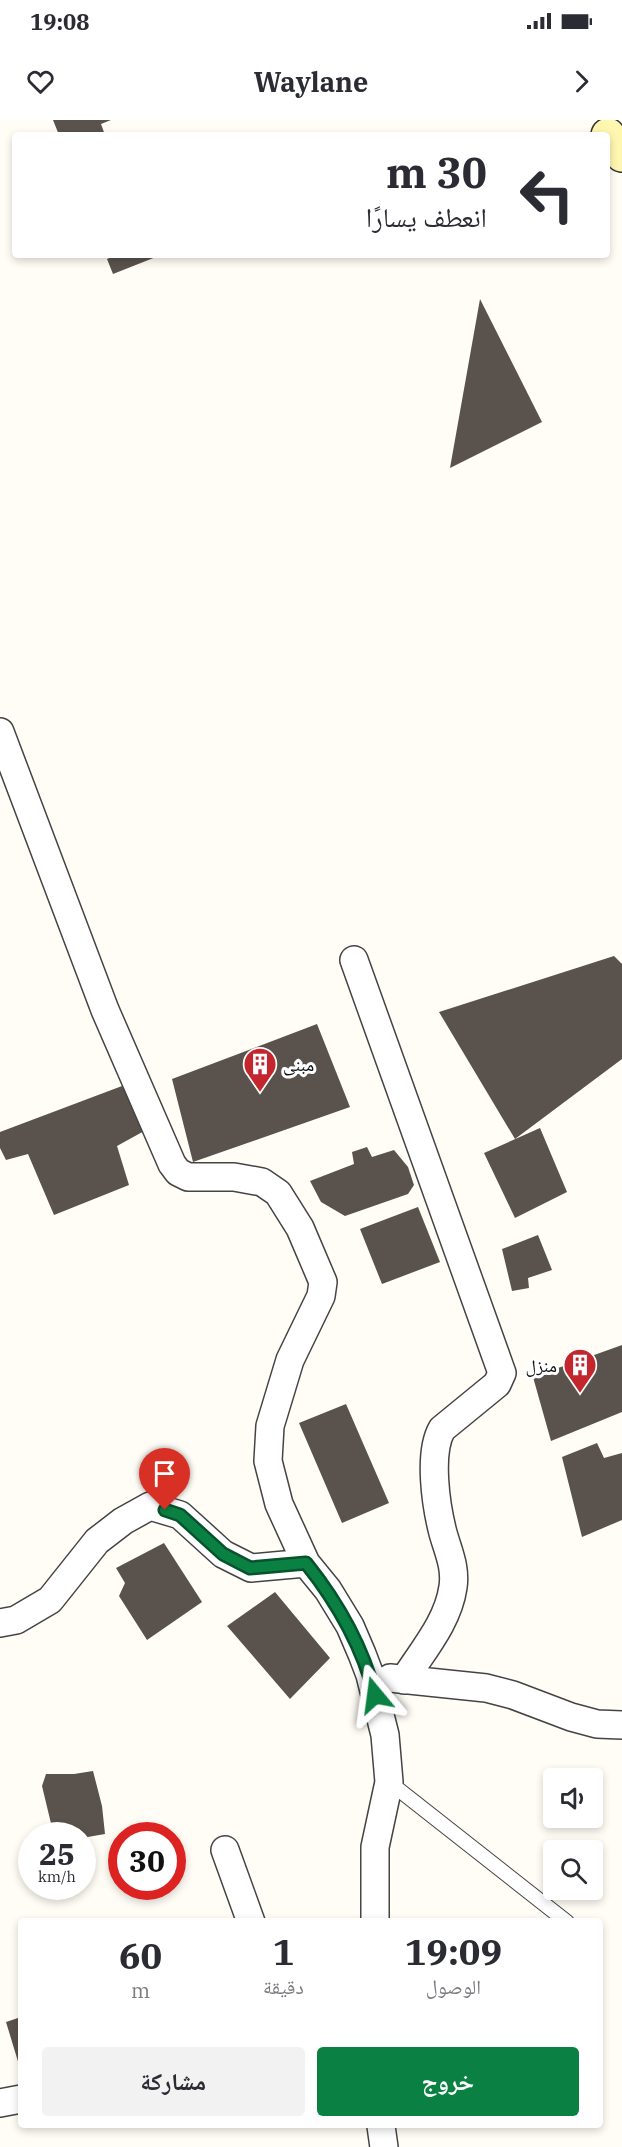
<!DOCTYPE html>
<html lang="ar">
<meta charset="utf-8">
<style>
body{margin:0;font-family:"IBM Plex Serif","Noto Naskh Arabic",serif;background:#f2f2f3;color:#2b2b33;direction:rtl;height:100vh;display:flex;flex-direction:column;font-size:22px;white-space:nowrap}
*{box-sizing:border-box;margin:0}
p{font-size:20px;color:#7c7c81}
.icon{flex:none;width:33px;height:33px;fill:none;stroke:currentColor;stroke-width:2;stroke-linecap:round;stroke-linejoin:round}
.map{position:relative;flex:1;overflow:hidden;direction:ltr}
.drawer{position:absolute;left:18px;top:1798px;width:585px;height:210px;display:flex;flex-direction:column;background:#fff;border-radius:6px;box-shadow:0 3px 9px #0003;direction:rtl}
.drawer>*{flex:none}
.banner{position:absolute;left:12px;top:12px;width:598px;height:126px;border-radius:6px;box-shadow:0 3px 9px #0003;direction:rtl;background:#fff;color:#2b2b33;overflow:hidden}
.controls{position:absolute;left:543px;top:1648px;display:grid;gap:12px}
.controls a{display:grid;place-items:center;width:60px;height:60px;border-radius:6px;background:#fff;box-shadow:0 3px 9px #0003;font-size:30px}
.speed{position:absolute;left:18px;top:1702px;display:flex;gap:12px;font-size:30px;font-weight:700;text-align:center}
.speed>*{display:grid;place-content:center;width:78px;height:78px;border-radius:50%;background:#fff;box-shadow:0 3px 9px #0003;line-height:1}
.speed small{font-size:15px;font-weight:400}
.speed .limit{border:9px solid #d22;background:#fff;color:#111}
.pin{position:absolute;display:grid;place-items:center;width:51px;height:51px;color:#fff;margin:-62px -26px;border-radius:50% 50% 50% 0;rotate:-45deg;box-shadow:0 0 6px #0007}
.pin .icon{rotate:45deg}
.me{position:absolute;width:66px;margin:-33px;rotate:344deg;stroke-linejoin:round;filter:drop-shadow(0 0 4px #0008)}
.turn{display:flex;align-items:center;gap:21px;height:126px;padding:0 24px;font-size:27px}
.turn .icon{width:78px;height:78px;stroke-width:2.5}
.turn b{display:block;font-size:42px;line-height:51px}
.eta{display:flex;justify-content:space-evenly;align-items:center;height:102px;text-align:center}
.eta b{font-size:36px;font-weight:700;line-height:42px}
.cta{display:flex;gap:12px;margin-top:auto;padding:12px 24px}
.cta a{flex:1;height:69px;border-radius:6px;background:#0b8043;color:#fff;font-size:24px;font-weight:700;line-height:69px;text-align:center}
.cta a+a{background:#f2f2f3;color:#2b2b33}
.status{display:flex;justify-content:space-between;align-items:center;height:42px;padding:0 30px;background:#fff;direction:ltr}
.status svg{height:16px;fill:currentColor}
header{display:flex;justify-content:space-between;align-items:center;height:78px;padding:0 24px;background:#fff;font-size:27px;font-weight:700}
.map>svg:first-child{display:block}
.building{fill:#5a524d}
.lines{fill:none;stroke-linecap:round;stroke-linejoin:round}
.lane-casing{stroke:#444;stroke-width:16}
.street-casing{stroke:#444;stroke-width:30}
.secondary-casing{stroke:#333;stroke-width:36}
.lane{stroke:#fff;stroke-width:14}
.street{stroke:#fff;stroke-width:27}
.secondary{stroke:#fff6b0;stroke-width:33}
.route-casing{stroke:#07532c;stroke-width:15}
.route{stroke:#0b8043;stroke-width:10}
.labels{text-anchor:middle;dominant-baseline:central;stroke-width:6;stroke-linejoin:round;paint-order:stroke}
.poi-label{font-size:18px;fill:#111;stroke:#fff;text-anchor:start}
</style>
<div class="status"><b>19:08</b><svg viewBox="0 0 49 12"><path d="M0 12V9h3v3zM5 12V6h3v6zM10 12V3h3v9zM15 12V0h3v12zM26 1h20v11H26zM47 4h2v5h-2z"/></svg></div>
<header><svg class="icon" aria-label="forward" viewBox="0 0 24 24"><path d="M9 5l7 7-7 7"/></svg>Waylane<svg class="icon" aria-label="heart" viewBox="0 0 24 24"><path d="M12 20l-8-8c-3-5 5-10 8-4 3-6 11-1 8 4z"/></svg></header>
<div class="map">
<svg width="622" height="2027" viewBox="0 0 622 2027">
<rect width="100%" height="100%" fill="#fffdf5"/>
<path class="building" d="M53 0H111L101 4 105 15H59Z
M116 135H161L113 154 107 139Z
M480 179 542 302 450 348Z
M614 836 622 844V939L515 1019 439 892Z
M317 904 350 987 193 1042 172 959Z
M122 966 146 1010 117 1026 129 1065 54 1095 28 1034 6 1040 0 1028V1012Z
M540 1008 567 1072 515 1098 484 1033Z
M367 1027 372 1037 394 1030 408 1047 414 1065 408 1074 345 1096 321 1082 310 1061 354 1044 352 1032Z
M418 1087 440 1142 382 1164 360 1109Z
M538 1115 552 1150 528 1158 529 1168 512 1171 502 1129Z
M622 1225V1292L551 1321 533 1257Z
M346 1284 389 1383 342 1403 299 1303Z
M597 1323 604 1338 622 1333V1400L582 1417 562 1337Z
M164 1423 202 1482 147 1520 119 1476 125 1463 116 1448Z
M275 1472 330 1538 290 1579 227 1506Z
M93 1651 102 1686 105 1714 82 1718V1716H54L42 1666 46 1654H74Z
M21 1897V1948H20L6 1902Z"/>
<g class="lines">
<g class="lane-casing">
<path id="lane" d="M389 1662 567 1802"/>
</g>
<g class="street-casing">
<path id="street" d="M0 612 105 890 172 1044 178 1052 188 1057H234L262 1062 278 1073 300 1108 323 1162 321 1176 290 1240 270 1306 268 1341 279 1384 306 1443 328 1470 350 1506 362 1534 370 1555 385 1615 389 1662 375 1727V1802
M354 840 502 1253 497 1264 442 1309C428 1333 436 1386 443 1413 448 1431 456 1447 453 1467 448 1502 423 1530 404 1560
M0 1503 16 1500 50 1480 97 1421 123 1401 150 1386 180 1395 223 1434 251 1448 306 1443
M390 1558 486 1568 513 1575 571 1597 597 1604 622 1605
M225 1730 251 1802
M0 1983 21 1979
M381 2006 384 2027"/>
</g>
<g class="secondary-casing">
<path id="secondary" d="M608 15 622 35"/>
</g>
<use href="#lane" class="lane"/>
<use href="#street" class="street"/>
<use href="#secondary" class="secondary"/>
</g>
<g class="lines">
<g class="route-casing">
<path id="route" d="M165 1390 180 1395 223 1434 250 1448 306 1443C338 1483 362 1525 375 1575"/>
</g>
<use href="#route" class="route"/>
</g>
<defs>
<g id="building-pin" transform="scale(1.725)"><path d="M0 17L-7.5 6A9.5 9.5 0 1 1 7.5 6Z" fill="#c4262e" stroke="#fff"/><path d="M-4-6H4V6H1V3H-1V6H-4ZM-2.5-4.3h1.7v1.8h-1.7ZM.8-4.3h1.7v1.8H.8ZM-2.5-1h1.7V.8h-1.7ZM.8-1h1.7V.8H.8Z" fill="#fff"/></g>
</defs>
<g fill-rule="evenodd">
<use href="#building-pin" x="260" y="944"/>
<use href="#building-pin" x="580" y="1245"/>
</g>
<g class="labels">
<g class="poi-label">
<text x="283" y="944">مبنى</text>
<text x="557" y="1245" text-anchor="end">منزل</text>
</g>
</g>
</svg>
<div class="controls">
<a><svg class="icon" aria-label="sound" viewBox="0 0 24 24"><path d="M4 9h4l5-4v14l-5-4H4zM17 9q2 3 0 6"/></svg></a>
<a><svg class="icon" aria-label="search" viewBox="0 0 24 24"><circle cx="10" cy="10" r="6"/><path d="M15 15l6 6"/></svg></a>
</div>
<div class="speed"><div>25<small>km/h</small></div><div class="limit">30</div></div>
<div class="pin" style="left:165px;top:1390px;background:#d93025"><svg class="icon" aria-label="arrive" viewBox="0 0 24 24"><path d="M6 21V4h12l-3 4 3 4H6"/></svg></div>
<svg class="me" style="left:375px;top:1575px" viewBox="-20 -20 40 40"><path d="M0-17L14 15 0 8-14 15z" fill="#0b8043" stroke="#fff" stroke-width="4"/></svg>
<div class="banner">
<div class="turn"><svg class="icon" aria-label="left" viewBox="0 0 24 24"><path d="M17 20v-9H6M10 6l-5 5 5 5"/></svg><div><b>30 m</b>انعطف يسارًا</div></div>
</div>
<section class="drawer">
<div class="eta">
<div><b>19:09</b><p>الوصول</p></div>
<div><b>1</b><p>دقيقة</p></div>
<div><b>60</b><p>m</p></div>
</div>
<div class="cta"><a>خروج</a><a>مشاركة</a></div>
</section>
</div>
